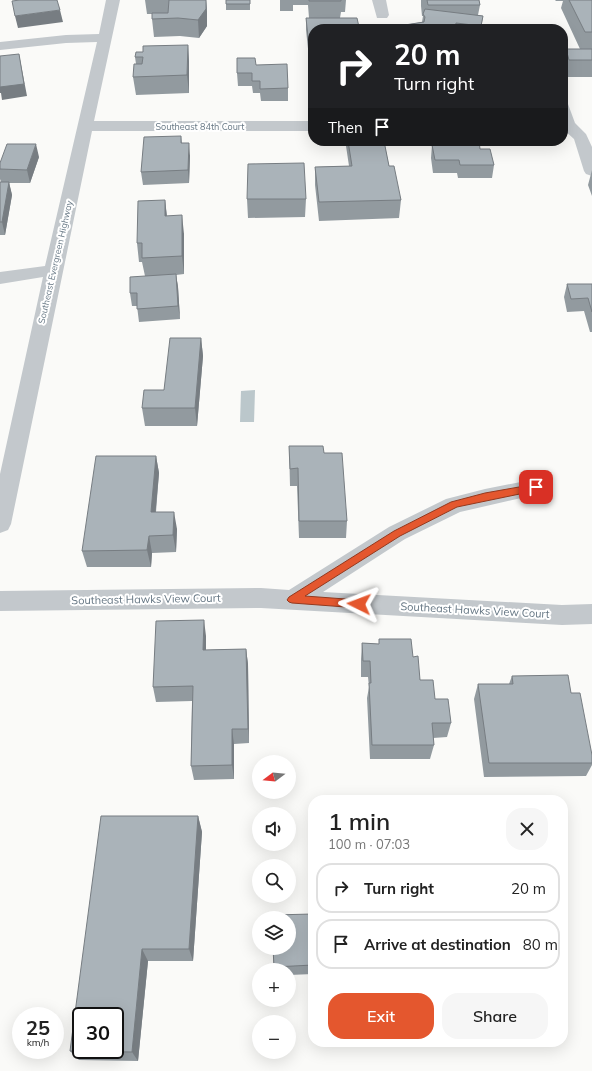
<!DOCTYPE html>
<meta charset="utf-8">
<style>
body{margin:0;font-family:Mulish,sans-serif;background:#f6f6f6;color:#222;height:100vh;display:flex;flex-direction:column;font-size:15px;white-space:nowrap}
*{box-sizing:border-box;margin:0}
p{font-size:13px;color:#767676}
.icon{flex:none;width:22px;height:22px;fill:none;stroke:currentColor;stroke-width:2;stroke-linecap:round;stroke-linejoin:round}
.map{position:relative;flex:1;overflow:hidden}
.side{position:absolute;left:308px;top:795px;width:260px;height:252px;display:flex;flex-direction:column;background:#fff;border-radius:16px;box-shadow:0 4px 16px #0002}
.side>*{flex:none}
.banner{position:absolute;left:308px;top:24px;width:260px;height:122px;border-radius:16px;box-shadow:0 4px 16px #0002;background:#202124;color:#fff;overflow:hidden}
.needle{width:26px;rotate:254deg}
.controls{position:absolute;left:252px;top:755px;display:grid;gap:8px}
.controls a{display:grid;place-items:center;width:44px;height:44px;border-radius:50%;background:#fff;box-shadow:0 4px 16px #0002;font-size:20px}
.speed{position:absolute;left:12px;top:1007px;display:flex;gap:8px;font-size:20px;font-weight:700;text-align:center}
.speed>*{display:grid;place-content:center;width:52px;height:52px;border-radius:50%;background:#fff;box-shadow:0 4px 16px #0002;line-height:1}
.speed small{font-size:10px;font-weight:400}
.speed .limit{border:2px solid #111;border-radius:6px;background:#fff;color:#111}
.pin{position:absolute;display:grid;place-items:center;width:34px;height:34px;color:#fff;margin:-17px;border-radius:8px;box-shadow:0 2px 6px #0006}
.me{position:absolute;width:44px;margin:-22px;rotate:273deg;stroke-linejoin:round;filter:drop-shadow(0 0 3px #0008)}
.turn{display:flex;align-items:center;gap:14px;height:84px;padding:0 20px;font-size:18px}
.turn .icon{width:52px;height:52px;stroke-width:2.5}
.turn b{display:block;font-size:28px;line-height:34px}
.then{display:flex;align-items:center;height:38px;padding:0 20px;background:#0003;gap:8px;font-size:15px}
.round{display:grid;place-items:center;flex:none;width:42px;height:42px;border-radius:16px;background:#f6f6f6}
.summary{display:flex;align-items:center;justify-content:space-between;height:68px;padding:0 20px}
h1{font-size:24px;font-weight:600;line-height:30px}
.button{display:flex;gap:8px;margin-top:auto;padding:8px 20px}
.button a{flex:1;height:46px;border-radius:16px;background:#e4572e;color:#fff;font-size:16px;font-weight:600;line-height:46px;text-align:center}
.button a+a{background:#f6f6f6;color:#222}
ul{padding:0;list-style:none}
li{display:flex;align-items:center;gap:12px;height:50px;margin:0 8px 6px;padding:0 12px;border:2px solid #e0e0e0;border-radius:16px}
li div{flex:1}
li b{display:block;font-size:15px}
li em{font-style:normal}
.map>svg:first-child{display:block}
.water{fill:#bbc7cb}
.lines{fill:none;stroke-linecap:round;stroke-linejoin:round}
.minor{fill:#c3c8cc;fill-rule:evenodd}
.wall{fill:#929a9f}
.shaded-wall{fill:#777d82}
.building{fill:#aab3b9;stroke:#777d82;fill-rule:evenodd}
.route{fill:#e4572e;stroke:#94391e}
.labels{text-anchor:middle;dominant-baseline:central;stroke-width:4;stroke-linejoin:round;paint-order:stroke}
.far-street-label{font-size:9px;fill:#657683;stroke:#fff}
.street-label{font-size:11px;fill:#657683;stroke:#fff}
</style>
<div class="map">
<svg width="592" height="1071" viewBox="0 0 592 1071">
<rect width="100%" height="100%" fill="#fafaf8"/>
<path class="water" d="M255 390 254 422H240L241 391Z"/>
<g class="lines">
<path class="minor" d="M106 0H120L94 121H313V131H92L11 524 8 530 0 533V474L43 277 0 284V272L45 266 97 42 66 43 0 50V42L66 35 99 34Z
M372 0H386L389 15 387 18H377Z
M563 103 568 104 575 123 586 134 592 147V176L586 174 584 171 574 139 563 129Z
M536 479 543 481 547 487 543 493 460 512 405 539 323 592 562 605 592 604V624L562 625 261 608 0 611V591L261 588 289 590 389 527 446 499 485 489Z"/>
</g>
<path class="wall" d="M145 0H206L207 12V26L199 38 180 36 154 37 152 19V14H147Z
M226 0H250V10H226Z
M280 0H346L345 12H341L340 18 359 27 358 29H313V58H309L306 30V18H309L308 5H293V11H280Z
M421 0H479L480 5 478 15 483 16 481 29H392V27L422 22 423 16H422L421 6Z
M555 0H592V77H565L563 70V61L566 49H580L561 8 563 1H556Z
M188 45 189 62V93L136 95 133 77 136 64 135 57 143 52Z
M256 65 288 88V101H261L260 93H253L252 86H238L237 73Z
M181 136 182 143 190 156 189 183 143 185 141 172Z
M346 141H384L389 166 401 200 399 218 319 221 315 185V167L349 166 346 146Z
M456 141 480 149 494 165 492 178H458L457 173H433L431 158 432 145H455Z
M39 157 30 183H9L12 195 5 235H0V182H1L0 179V163Z
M592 170V196L588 185Z
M247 199H306L305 217 248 218Z
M165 200 167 216 184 234V274L176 275 178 287 180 319 139 322 137 306H132L130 293 145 276 142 262H139L137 243Z
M567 284H592V332H590L584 311 567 312 564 297Z
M201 338 203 356 197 426H145L142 408 164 390Z
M289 446 324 453 347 521 346 538H299L297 486H290Z
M156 456 159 473 156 512 177 529 176 552 152 553 151 567H87L82 551Z
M206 636V650L246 649 248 664 249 743 234 744V779L194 780 191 766 192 701 156 702 153 687Z
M379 639 413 657 420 680 435 699 451 723 447 737 433 738 434 745 430 759H370L367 698 369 687 368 677H361V659L362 643 379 644Z
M512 676 571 693 592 755V765L586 776 484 777 474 699 478 684H509Z
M198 816 202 832 193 961H148L138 1061 79 1060 70 1051Z
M313 914V974L289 975V970H274L273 948Z"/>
<path class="shaded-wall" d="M206 0 207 12V26L199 38 198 20Z
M60 10 63 22 18 28 15 16Z
M188 45 189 62V93L187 75Z
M19 54 27 96 2 100 1 93H0V87Z
M189 143 190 156 189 183 188 170Z
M36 144 39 157 30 183 27 170Z
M9 182 12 195 5 235 2 222Z
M165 200 167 218 165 216Z
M182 215 184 234V274L182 256Z
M176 274 178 287 180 319 178 306Z
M201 338 203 356 197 426 195 408Z
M156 456 159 473 154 529 151 512Z
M174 512 177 529 176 552 173 535Z
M149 536 152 553 151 567 147 550Z
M204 620 206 636V666L203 650Z
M246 649 248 664 249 743 248 729Z
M232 729 234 744V779L232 765Z
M198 816 202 832 193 961 189 949Z
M142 949 148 961 138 1061 132 1052Z"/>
<path class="building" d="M20 0H57L60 10 15 16 12 1Z
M169 0H206V9L198 20 178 18 152 19V13H168Z
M226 0H250V4H226Z
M309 0H341V1H309Z
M427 0H479L480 5H428Z
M569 0H592V32H585Z
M425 9 483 16 481 26 456 23 455 29H394L392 27 424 22 425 17 423 14Z
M306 18H357L359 27 336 29H313V45L309 46Z
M188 45 187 75 133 77 134 64H142L143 57H135L136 52H143V46Z
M566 49H592V60H569Z
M19 54 24 84 0 87V56Z
M237 58H255L256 65 287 64 288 88 260 89V81H252V73H237Z
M181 136V143H189L188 170 141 172 144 137Z
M348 141H384L389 166H394L401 200 319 202 315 167 352 166Z
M456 141H479L480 149H490L494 165H460L459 160H435L432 145H457Z
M7 144H36L27 170 0 169V163Z
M304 163 306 199H247L248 164Z
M0 182H9L2 222H0Z
M165 200V216L182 215V256L142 258V243H137L138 201Z
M176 274 178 306 137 309V293H130V277Z
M567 284H592V312L588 298 571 299Z
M170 338H201L195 408H142L144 390H164Z
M289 446H323L324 453H342L347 521H299L298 468 290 469Z
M96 456H156L151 512H174L173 535 149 536 147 550 82 551Z
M204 620 203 650 246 649 248 729H232V765L191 766 193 686 153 687 156 621Z
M379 639H411L413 657 418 656 420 680H433L435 699H448L451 723H432L434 745H372L369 683H371L370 661H363L362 643 379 644Z
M568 675 571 693H580L592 755V763H489L478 684H513L512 676Z
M101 816H198L189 949H142L132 1052 70 1051ZM81 1016H115V1050H81Z
M313 914V965L274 967 273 948H289V918H272V915Z"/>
<path class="route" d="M536 484 539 485 540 487 539 490 457 507 400 536 305 596 359 600 363 601 364 604 363 607 359 608 292 603 289 602 287 600 289 597 394 531 451 502 485 493Z"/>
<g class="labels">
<g class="far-street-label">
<text x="200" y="126">Southeast 84th Court</text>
<text transform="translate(55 262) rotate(-77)">Southeast Evergreen Highway</text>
</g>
<g class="street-label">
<text transform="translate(146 599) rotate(-1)">Southeast Hawks View Court</text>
<text transform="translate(475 610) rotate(3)">Southeast Hawks View Court</text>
</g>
</g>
</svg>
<div class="controls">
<a><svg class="needle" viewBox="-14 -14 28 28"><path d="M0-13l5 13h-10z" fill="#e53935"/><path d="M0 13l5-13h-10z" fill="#767676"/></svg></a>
<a><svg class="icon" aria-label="sound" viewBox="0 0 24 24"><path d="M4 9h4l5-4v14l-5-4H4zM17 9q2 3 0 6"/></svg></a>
<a><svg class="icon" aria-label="search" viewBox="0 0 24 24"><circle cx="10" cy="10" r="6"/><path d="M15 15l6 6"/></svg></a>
<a><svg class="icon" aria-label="layers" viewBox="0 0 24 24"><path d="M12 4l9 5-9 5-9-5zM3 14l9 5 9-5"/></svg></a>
<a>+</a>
<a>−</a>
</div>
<div class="speed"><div>25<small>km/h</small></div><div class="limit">30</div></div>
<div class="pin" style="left:536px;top:487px;background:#d93025"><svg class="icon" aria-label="arrive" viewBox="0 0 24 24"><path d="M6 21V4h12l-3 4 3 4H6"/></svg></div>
<svg class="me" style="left:359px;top:604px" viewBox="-20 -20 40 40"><path d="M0-17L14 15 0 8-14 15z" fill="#e4572e" stroke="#fff" stroke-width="4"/></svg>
<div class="banner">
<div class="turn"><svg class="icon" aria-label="right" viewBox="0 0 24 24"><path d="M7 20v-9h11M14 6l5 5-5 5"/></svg><div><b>20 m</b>Turn right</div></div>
<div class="then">Then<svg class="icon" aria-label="arrive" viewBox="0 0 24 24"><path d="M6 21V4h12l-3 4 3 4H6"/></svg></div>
</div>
<section class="side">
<div class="summary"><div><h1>1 min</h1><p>100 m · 07:03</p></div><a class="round"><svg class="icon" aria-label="close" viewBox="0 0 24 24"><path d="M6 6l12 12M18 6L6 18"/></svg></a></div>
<ul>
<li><svg class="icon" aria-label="right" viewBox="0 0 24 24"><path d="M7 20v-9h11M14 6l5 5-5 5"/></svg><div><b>Turn right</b></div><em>20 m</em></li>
<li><svg class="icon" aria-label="arrive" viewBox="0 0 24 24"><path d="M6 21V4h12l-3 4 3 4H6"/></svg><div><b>Arrive at destination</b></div><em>80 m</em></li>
</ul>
<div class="button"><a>Exit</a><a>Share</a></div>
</section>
</div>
